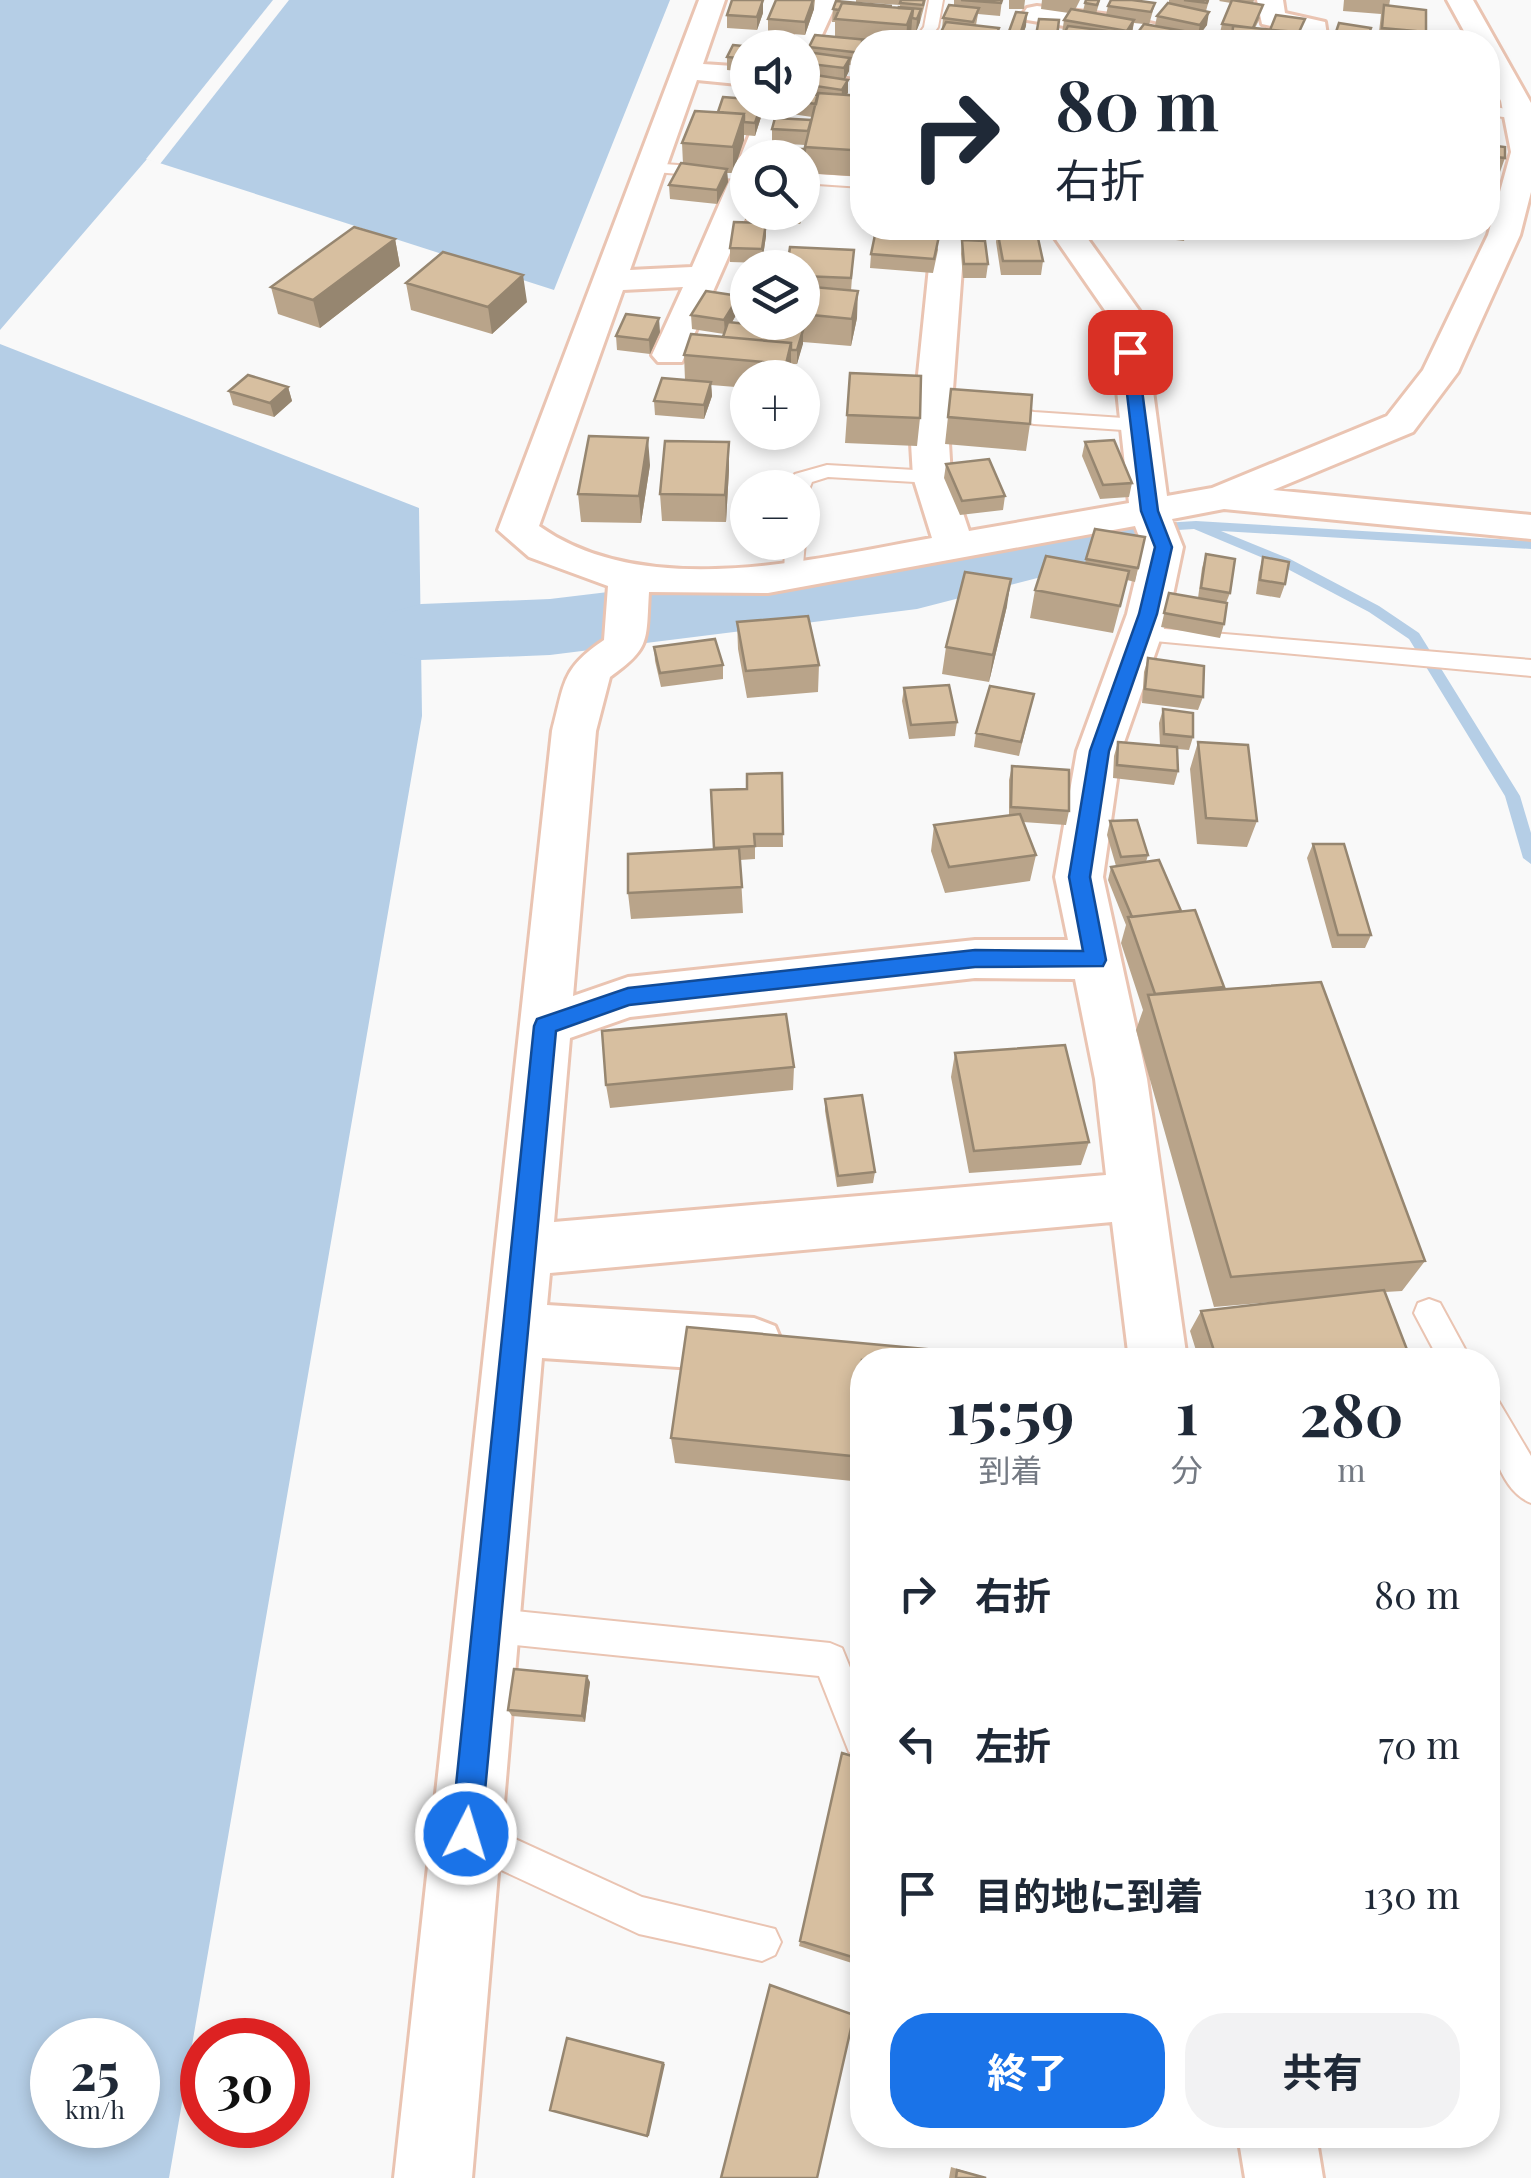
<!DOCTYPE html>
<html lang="ja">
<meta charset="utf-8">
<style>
body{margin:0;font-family:"Playfair Display","Noto Sans JP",serif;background:#f2f2f3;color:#1f2937;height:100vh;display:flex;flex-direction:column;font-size:38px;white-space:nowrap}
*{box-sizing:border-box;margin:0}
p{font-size:32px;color:#747a83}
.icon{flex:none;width:55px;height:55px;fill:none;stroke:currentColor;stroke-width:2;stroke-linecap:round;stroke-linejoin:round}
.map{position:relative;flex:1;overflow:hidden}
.side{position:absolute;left:850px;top:1348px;width:650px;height:800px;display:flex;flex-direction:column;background:#fff;border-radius:40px;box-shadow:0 5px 15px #0003}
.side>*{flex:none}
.banner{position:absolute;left:850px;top:30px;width:650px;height:210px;border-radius:40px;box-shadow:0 5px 15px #0003;background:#fff;color:#1f2937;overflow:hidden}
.tools{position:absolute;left:730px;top:30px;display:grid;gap:20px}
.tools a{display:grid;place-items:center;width:90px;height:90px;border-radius:50%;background:#fff;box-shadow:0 5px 15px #0003;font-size:50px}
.speed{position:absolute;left:30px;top:2018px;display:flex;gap:20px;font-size:50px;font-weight:700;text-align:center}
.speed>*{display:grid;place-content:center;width:130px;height:130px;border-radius:50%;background:#fff;box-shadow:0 5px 15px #0003;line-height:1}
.speed small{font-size:25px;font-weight:400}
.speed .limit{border:15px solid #d22;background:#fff;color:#111}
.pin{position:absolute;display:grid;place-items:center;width:85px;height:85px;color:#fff;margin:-42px;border-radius:20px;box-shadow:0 5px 15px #0006}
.me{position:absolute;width:110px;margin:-55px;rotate:5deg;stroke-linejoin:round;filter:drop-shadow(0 0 8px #0008)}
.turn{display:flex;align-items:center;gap:35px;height:210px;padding:0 40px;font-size:45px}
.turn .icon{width:130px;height:130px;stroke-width:2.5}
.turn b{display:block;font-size:70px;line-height:85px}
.eta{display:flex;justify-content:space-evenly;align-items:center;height:170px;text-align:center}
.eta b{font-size:60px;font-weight:700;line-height:70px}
.primary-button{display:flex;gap:20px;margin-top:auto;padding:20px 40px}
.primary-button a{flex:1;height:115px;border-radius:40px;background:#1a73e8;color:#fff;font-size:40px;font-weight:700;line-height:115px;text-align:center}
.primary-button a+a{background:#f2f2f3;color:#1f2937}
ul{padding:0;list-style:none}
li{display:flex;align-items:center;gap:30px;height:150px;padding:0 40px}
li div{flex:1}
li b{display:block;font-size:38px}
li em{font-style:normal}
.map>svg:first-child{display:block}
.water{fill:#b5cee6;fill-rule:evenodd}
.pier{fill:#f9f9f9}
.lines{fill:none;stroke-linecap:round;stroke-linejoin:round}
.stream{fill:#b5cee6;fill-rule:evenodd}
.river{fill:#b5cee6;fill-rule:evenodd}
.service-casing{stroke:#eac4b2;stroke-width:4}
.minor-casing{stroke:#eac4b2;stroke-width:6}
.service{fill:#fff;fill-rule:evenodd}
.minor{fill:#fff;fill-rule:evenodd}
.wall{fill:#b9a48a}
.shaded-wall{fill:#968670}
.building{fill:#d7bfa0;stroke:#968670;stroke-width:2.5}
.route{fill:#1a73e8;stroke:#114b97;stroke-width:2.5}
</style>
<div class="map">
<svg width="1531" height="2178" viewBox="0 0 1531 2178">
<rect width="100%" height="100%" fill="#f9f9f9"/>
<path class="water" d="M0 0H670L554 290 147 159 0 330Z
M0 344 419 508 422 716 169 2178H0ZM52 2040H138V2125H52Z"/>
<path class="pier" d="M273 0H289L160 164 146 159Z"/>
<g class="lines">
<path class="stream" d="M1196 521 1531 541V549L1221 531 1290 559 1379 606 1419 633 1520 796 1531 833V864L1523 858 1505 796 1409 639 1369 612 1280 565 1194 529 1130 533 1123 529 1130 525Z"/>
<path class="river" d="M1130 504 1158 511 1170 529 1158 547 917 609 550 655 421 660 391 652 378 632 391 612 421 604 550 599 917 555Z"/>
<g class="service-casing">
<path id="service" d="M929 0H943L938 27 927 42H913L924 27Z
M1488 105 1527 114 1519 119 1488 115Z
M650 163 748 170V180L644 171 642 168Z
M802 173 862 177V187L802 183Z
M996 404 1034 412 1138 419 1148 425 1138 431 1034 424 989 414 986 410Z
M827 465 932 471 942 477 932 483 828 477 812 482 808 492 791 488 795 474Z
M802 538 805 542 802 576 798 581H784L785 542H802Z
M1141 627 1531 660V676L1133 639 1130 634Z
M1429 1299 1440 1303 1471 1360H1439L1414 1313 1418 1303Z
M1488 1398 1499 1402 1531 1456V1503C1496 1489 1486 1431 1488 1398Z
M486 1608 830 1643 842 1648 862 1697V1757L849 1752 819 1676 486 1642 474 1637 469 1625 474 1613Z
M469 1818 642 1897 775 1929 781 1942 775 1955 762 1961 639 1934 456 1849 451 1836 456 1823Z"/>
</g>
<g class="minor-casing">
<path id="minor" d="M699 0H725L703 64 748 67V85L697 80 630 270 692 267 732 175 748 166V212L682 362H658L652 355 683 287 623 290 539 526C646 602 813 559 932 538L913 477 911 443 933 228H965L949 443 951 477 969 531 1129 503 1109 316 1048 228H1080L1143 316 1167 496 1212 488 1387 416 1423 370 1488 235 1511 152 1501 101 1488 75V42H1470L1447 0H1473L1531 103V192L1520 235 1458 372 1413 432 1273 490 1531 515V539L1224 509 1172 519 1183 547 1169 614 1121 751 1103 877 1147 1079 1187 1360H1129L1112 1222 550 1273 547 1305 754 1318 775 1326 783 1345 775 1364 754 1372 542 1358 472 2178H394L552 731C565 683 561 669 604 640L608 586 529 557 498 530ZM1135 526 1143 547 1127 614 1077 751 1055 877 1068 940H975L628 977 573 996 596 731 610 677C651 648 646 641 649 592L768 593ZM975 978 1075 979 1095 1079 1106 1175 554 1222 570 1038 630 1017Z
M812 0H838L816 48 802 56V48H788Z
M1257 0H1283L1285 13 1325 22 1328 42H1300L1301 33 1262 24Z
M1037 6 1111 15 1210 36 1214 42H1163L1027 20 1023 14 1027 8Z
M802 73 862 81V99L802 91Z
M763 102H792L771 158H748L744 164 740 158Z
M1238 2135H1316L1323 2178H1245Z"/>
</g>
<use href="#service" class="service"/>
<use href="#minor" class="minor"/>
</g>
<path class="wall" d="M763 0V13L757 30 727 28V15Z
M776 0H815L814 9 805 35 768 32V19Z
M856 0H926L920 22 916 32 911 31 908 42H862V81H858V66L849 65V71L845 79 848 80 847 95 862 122 850 176 804 173 802 175V158L805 145 772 143V129L811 120 812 117 785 113V102H802V60L808 53 809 47 835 37V22H832L833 9 900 7V5L856 2Z
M954 0H1002L1000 16 978 14 976 25 999 28 997 42H938L942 29 943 18 954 6Z
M1009 0H1025L1024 9H1009Z
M1042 0H1080L1075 10 1083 11 1085 3 1100 0 1096 14 1106 15 1108 6 1155 3 1149 25 1155 26 1157 16 1169 4V0H1209L1206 11 1207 25 1197 38 1193 37 1192 42H1132L1133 39 1144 24 1134 23 1132 33 1126 42H1061L1065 33H1062L1064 20 1069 13 1041 9Z
M1220 0H1254L1253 4 1260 18 1255 28 1301 32 1304 42H1230L1231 39 1219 37 1222 24 1231 3 1219 1Z
M1344 0H1390L1389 6 1426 32 1422 42H1386L1378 41 1381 14 1343 11Z
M1039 19 1059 20 1056 42H1035Z
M1339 23 1371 28 1366 42H1333Z
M1026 26 1020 42H1007V37Z
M748 48V72L727 70V57Z
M762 114 755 136 744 135V140L733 173H727L728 182 717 204 670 199 669 185 683 164 682 143Z
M1488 145 1505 158 1500 172 1488 170Z
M748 199V212H802L807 200 800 224 745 220V206Z
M886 228H936L935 235 938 250 933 273 870 268 871 254 885 231Z
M1120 228H1187L1184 241 1119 233Z
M1203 228H1246L1244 235 1203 230Z
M997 229 1043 261 1041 275H1001L996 242Z
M766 236 762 263 730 262V248Z
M395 239 400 266 320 328 278 314 271 287Z
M962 240 988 264 986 278H963L961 254Z
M854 250 851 291 857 318 851 346 803 342 797 364H791L789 378H748V388L711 385 712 396 704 419 655 415 654 401 685 380 684 355 723 337 724 334 692 329 691 315 739 296V310L732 322 773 327V322H802V268Z
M406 283 527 302 492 334 411 310Z
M660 332 650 354 617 350 616 336Z
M850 373 920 418 917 446 845 443Z
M288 387 292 401 274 417 233 405 229 391Z
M951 389 1030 424 1026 451 945 444Z
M729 442V470L726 522 662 521 660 494Z
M1085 442 1132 483 1129 497 1100 499 1082 456Z
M946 464 1005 496 1003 510 960 515 944 478Z
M650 465 641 523 581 522 578 494Z
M1095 529 1145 537 1135 582 1127 580 1113 633 1030 618 1035 590 1085 563Z
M1206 554 1230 593 1226 603 1224 624 1220 638 1161 627 1169 593 1198 598 1202 568Z
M1263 557 1285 584 1280 598 1256 594 1259 572Z
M1007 606 989 682 942 674 946 647Z
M737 622 819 665 818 692 747 698 738 649Z
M654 647 723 665V679L661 687 655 661Z
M1148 658 1203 697 1198 710 1142 703 1144 672Z
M904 688 957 722 955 736 909 739 902 701Z
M1034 694 1019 756 974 747 976 733Z
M1163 709 1193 737 1189 750 1177 749 1178 771 1174 785 1113 778 1114 756 1118 742 1160 746 1159 723Z
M1198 742 1257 821 1247 847 1197 844 1190 769Z
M1012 766 1069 811 1066 825 1023 822 1036 855 1030 881 945 893 931 851 934 825 1009 815V780Z
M782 773 783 847H755V859L740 860 743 913 631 919 628 893 714 849 747 789Z
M1110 821 1148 855 1146 862 1181 911 1224 987 1223 990 1425 1261 1402 1291 1385 1292 1411 1360H1199L1190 1331 1201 1311 1307 1299 1214 1307 1136 1030 1143 1010 1121 943 1126 925 1108 880 1111 867 1116 866 1107 835Z
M1313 844 1371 935 1365 948H1332L1307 858Z
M955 1053 1089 1142 1081 1165 969 1173 951 1077Z
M794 1067 793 1090 610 1108 606 1085Z
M825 1099 875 1172 873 1183 837 1187 825 1111Z
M862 1360V1482L675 1463 671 1438Z
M590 1682 585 1722 512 1716 508 1710Z
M842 1753 862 1759 861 1966 799 1946Z
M951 2167 987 2178H949Z"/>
<path class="shaded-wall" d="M763 0V13L757 30V17Z
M813 0 814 9 805 35V22Z
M913 9 911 34 908 42H906L907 25Z
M921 9 920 22 916 32 917 19Z
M1209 12 1207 25 1197 38 1200 25Z
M1027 13 1026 26 1020 42H1018Z
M1134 20 1132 33 1125 42 1127 31Z
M850 58 849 71 844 81V68Z
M848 80V93L841 103 842 90Z
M862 98V122L850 176 851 150Z
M762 102V114L755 136V123Z
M744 114V140L733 173V147Z
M727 169 728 182 717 204V190Z
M807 187V200L800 224V212H802V203Z
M766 223V236L762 263V249Z
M395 239 400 266 320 328 313 300Z
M523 275 527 302 492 334 488 307Z
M858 291 857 318 851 346 852 319Z
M739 296V310L725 334 724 320Z
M659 318 660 332 650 354 649 340Z
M803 330V344L797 364V350Z
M791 343V370L789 378H786V364Z
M711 382 712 396 704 419V405Z
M288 387 292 401 274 417 270 403Z
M648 438 650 465 641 523 639 496Z
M729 442V470L726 522 725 495Z
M1011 579 1007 606 989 682 993 655Z
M587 1676 590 1682 585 1722 582 1716Z
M663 2063 665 2064 649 2136H647Z"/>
<path class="building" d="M732 0H763L757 17 727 15Z
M776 0H813L805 22 768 19Z
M901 0H924L923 5 900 3Z
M961 0H1002L1001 3Z
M1086 0H1099L1097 5 1085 3Z
M1111 0H1132L1155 3 1151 12 1108 6Z
M1184 0H1208L1207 3Z
M1232 0 1263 5 1253 28 1222 24Z
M836 1 892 6 842 3 839 10 833 9Z
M842 3 913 9 907 25 835 19Z
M1168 3 1209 12 1200 25 1157 16Z
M949 5 979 8 973 22 943 18Z
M1384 5 1426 10V32L1382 28Z
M899 8V7L921 9 917 19 912 18 913 9Z
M1071 9 1134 20 1127 31 1064 20Z
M1016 12 1027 13 1019 38 1007 37Z
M1276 15 1305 19 1299 32 1270 30Z
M1039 19 1059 20 1057 36 1036 35Z
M946 22 999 28 993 42 938 38Z
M1339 23 1371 28 1367 39 1335 35Z
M1144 24 1194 33 1188 42H1154L1133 39Z
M1068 26 1124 33 1120 42 1064 34Z
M1233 26 1304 33V42H1232Z
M1389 34 1413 36V42H1389Z
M815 35 890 42H862V53L809 47Z
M1062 40 1090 42H1061Z
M733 45 763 48H748V59L727 57Z
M807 52 850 58 844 68 802 63Z
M802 73 848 80 842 90 802 84Z
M802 93 818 95 816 104 802 102Z
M818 93 862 96 851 150 805 147Z
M723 97 748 99V102H762L755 123 744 122V114L718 112Z
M695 111 744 114 733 147 682 143Z
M775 118 811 120 808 131 772 129Z
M1488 145 1505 147V158L1488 156Z
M767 149H805L804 161H802V158H766Z
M681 163 727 169 717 190 669 185Z
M802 186 807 187 802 203Z
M734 222 766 223 762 249 730 248Z
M354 227 395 239 313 300 271 287Z
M997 229H1036L1043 261H1003Z
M876 230 939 236 934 259 871 254Z
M962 240 985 241 988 264H964Z
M790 247 854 250 851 278 802 276V268H787Z
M443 252 523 275 488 307 406 283Z
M802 286 858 291 852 319 802 314Z
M706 291 739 296 724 320 691 315Z
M626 314 659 318 649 340 616 336Z
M728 322 803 330 797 350H791V343L723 337Z
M691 334 791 343 786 364 684 355Z
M850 373 921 376 920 418 847 415Z
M248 375 288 387 270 403 229 391Z
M662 378 711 382 704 405 654 401Z
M951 389 1032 395 1030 424 948 417Z
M589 436 648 438 639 496 578 494Z
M1114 440 1132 483 1103 485 1085 442Z
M665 441 729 442 725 495 660 494Z
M989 459 1005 496 962 501 946 464Z
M1095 529 1145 537 1138 568 1086 559Z
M1206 554 1235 559 1230 593 1201 588Z
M1046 556 1129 571 1120 606 1035 590Z
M1263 557 1289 562 1285 584 1260 580Z
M965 572 1011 579 993 655 946 647Z
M1169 593 1227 603 1224 624 1164 613Z
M808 616 819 665 746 671 737 622Z
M715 639 723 665 660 673 654 647Z
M1148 658 1204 666 1203 697 1145 689Z
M949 685 957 722 911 725 904 688Z
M990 686 1034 694 1021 742 976 733Z
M1163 709 1193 713V737L1164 734Z
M1118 742 1177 747 1178 771 1117 765Z
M1198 742 1248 745 1257 821 1206 818Z
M1012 766 1069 770V811L1011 807Z
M782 773 783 834H754L755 846 714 848 711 790 747 789V774Z
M1020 814 1036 855 949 867 934 825Z
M1137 820 1148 855 1121 857 1110 821Z
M1313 844H1344L1371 935H1338Z
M739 848 742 887 628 893V854Z
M1159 860 1181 911 1132 917 1111 867Z
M1195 910 1224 987 1155 994 1128 917Z
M1321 982 1425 1261 1231 1277 1148 995Z
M786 1014 794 1067 606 1085 602 1031Z
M1065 1045 1089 1142 974 1151 955 1053Z
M862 1095 875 1172 838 1176 825 1099Z
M1384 1290 1411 1360H1306V1359L1217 1360 1201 1311Z
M687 1327 1012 1357V1360H862V1457L671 1438Z
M514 1669 587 1676 582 1716 508 1710Z
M842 1753 862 1759V1960L800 1941Z
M770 1985 854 2015 817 2178H721Z
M567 2038 663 2063 647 2136 550 2110Z
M957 2170 986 2178H956Z"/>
<path class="route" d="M1130 347 1137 352 1158 511 1172 547 1157 614 1109 751 1090 877 1106 960 1103 966 975 967 629 1005 556 1031 481 1834 476 1845 466 1849 455 1845 451 1834 534 1026 537 1019 628 988 975 950 1083 951 1069 877 1090 751 1139 614 1155 547 1141 511 1122 352Z"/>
</svg>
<div class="tools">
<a><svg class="icon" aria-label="sound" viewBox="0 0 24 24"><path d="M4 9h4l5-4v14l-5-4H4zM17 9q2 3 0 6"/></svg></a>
<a><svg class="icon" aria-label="search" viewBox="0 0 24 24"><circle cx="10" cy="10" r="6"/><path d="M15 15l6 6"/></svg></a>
<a><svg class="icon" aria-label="layers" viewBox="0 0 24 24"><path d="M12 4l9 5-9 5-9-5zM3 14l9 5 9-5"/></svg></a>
<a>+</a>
<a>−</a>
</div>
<div class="speed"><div>25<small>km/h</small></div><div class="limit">30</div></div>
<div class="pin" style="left:1130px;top:352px;background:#d93025"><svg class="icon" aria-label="arrive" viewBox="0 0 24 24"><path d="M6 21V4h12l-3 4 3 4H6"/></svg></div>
<svg class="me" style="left:466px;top:1834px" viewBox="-20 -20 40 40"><circle r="17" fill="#1a73e8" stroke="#fff" stroke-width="3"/><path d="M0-11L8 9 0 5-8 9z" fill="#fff"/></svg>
<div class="banner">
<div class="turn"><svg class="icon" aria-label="right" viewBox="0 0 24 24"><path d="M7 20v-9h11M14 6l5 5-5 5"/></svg><div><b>80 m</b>右折</div></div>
</div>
<section class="side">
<div class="eta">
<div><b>15:59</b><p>到着</p></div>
<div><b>1</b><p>分</p></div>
<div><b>280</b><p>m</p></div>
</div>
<ul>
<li><svg class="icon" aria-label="right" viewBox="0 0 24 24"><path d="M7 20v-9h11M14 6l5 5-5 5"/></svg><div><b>右折</b></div><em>80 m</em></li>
<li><svg class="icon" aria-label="left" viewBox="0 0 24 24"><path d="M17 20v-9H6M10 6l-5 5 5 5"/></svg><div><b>左折</b></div><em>70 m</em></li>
<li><svg class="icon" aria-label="arrive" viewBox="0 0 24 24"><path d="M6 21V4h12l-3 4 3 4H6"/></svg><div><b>目的地に到着</b></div><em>130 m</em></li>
</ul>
<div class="primary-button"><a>終了</a><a>共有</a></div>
</section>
</div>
